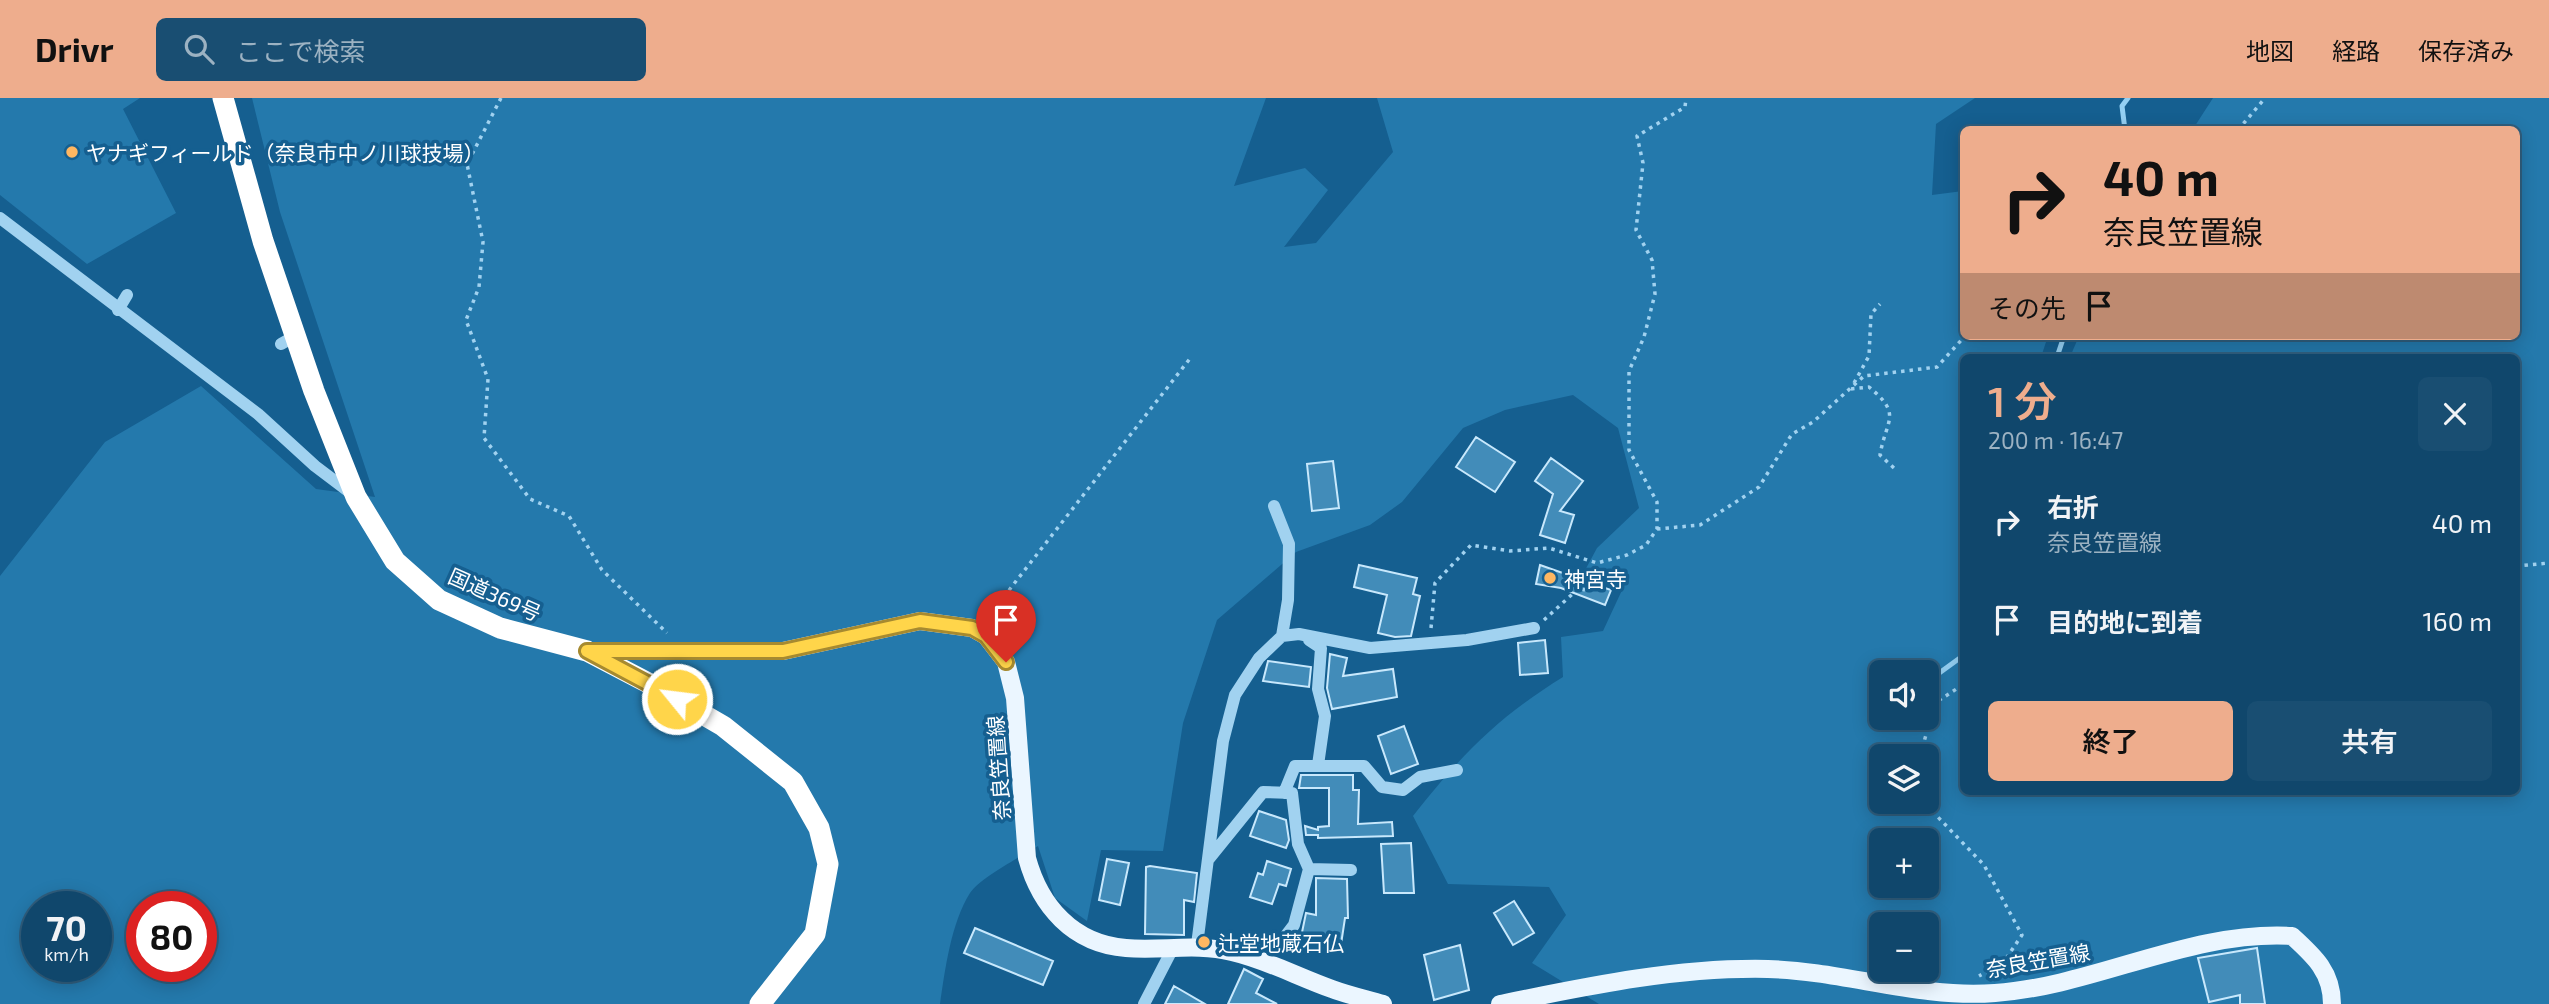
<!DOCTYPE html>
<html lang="ja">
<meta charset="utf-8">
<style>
body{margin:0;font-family:"Exo 2","Noto Sans JP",sans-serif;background:#194e72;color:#f1f3f6;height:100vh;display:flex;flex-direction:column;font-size:26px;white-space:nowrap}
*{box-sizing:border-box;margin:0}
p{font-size:23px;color:#9cb2c2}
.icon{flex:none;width:38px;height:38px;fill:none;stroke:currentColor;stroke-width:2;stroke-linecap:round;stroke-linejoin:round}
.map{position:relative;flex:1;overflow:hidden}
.sheet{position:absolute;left:1960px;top:256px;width:560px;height:441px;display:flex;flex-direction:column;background:#10476c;border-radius:10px;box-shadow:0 4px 18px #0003,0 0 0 2px #305f7f}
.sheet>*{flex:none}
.top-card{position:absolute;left:1960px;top:28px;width:560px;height:214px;border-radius:10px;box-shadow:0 4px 18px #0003,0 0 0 2px #305f7f;background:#eead8d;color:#111;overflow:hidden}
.buttons{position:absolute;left:1869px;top:562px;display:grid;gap:14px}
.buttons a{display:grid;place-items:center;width:70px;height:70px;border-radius:10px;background:#10476c;box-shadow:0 4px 18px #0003,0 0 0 2px #305f7f;font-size:35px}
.speed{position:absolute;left:21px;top:793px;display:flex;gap:14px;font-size:35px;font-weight:700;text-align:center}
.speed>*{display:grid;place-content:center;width:91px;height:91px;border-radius:50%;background:#10476c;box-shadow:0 4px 18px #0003,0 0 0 2px #305f7f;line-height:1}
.speed small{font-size:18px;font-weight:400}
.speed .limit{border:10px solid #d22;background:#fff;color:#111}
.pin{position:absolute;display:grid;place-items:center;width:60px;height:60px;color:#fff;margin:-72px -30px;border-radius:50% 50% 50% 0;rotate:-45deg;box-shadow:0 0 7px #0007}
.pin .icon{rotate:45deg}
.me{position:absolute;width:77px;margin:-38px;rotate:299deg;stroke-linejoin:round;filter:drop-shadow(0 0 5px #0008)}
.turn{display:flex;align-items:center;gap:24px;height:147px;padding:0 28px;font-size:32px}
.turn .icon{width:91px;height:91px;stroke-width:2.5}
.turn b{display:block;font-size:49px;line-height:60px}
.then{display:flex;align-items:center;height:66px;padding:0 28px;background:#0003;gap:14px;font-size:26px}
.round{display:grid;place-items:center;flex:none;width:74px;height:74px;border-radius:10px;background:#194e72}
.head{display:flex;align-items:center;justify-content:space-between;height:119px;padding:0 28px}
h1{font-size:42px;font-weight:600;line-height:52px;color:#eead8d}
.button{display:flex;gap:14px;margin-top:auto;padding:14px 28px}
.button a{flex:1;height:80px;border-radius:10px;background:#eead8d;color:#111;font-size:28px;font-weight:600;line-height:80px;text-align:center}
.button a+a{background:#194e72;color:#f1f3f6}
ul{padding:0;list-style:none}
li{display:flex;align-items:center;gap:21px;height:98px;padding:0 28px}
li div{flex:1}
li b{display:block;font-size:26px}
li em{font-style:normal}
header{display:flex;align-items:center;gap:42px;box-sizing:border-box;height:98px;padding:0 35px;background:#eead8d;color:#111}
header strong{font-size:33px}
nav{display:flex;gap:38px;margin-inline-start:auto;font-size:24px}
.search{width:490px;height:63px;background:#194e72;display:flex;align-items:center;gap:18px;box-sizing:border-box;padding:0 24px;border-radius:10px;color:#9cb2c2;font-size:26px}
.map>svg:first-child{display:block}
.green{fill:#2479ac;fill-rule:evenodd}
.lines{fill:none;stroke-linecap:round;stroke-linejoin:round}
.stream{stroke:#94d0f3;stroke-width:5}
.building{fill:#428cb9;stroke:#c8e8fc;stroke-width:2}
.path{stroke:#a1d2f0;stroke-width:3.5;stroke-dasharray:3.5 5;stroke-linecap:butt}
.minor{stroke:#a1d2f0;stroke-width:12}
.major{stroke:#ebf6ff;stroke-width:18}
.highway{stroke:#fff;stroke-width:21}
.route-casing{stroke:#a68a30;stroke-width:18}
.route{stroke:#ffd54a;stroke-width:12}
.poi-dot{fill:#ffb761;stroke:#155f90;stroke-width:2.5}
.labels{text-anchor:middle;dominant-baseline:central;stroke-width:7;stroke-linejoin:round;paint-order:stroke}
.poi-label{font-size:21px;fill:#fff;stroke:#155f90;text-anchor:start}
.street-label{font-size:21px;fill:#fff;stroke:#155f90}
</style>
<header>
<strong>Drivr</strong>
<div class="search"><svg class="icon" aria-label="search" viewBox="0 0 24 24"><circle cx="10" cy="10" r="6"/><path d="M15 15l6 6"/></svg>ここで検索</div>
<nav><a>地図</a><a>経路</a><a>保存済み</a></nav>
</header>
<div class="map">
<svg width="2549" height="906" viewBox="0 0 2549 906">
<rect width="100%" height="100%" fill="#155f90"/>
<path class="green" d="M0 0H140L123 11 176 115 87 166 0 97Z
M252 0H1266L1234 88 1305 70 1328 92 1284 149 1316 145 1393 54 1377 0H1975L1936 26 1932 97 1963 93 1964 238H2048L2041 259H1964V399L1959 401 1958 467 1964 475V693H2516V259H2070L2079 238H2516V32L2193 31 2213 0H2549V906H1599L1532 865 1566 817 1549 789 1448 786 1413 718C1461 657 1497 620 1563 579L1561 539 1603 533 1623 490 1583 476 1597 450 1639 410 1618 330 1573 297 1505 312 1463 330 1402 404 1370 427 1296 454 1217 522 1183 625 1163 753 1101 752 1087 823 1055 800 1038 748C1020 759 981 779 970 795 951 825 945 872 940 906H0V478L105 344 201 288 316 391 375 399 280 114ZM1881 574H1927V620H1881ZM1881 658H1927V704H1881ZM1881 742H1927V788H1881ZM37 808H96V868H37ZM142 808H201V868H142ZM1881 826H1927V872H1881Z"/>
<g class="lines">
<path class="stream" d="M2125 32 2122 8 2128 0
M2057 259 2064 238
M1927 588 1931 581 1964 557
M1905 625 1908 620"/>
</g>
<path class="building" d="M1476 339 1515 364 1495 394 1456 369Z
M1551 360 1583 383 1560 413 1574 417 1565 445 1540 437 1553 396 1535 383Z
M1333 363 1339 410 1312 413 1307 366Z
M1359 467 1417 480 1413 496 1420 498 1411 538 1395 539 1378 535 1387 497 1354 489Z
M1540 467 1611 492 1605 507 1561 490 1536 486Z
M1545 542 1548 575 1520 577 1518 545Z
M1330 556 1347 560 1343 578 1393 571 1397 599 1332 611 1327 590Z
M1268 563 1311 569 1309 589 1263 583Z
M1404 628 1418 666 1391 676 1378 638Z
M1301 677H1353V692H1359L1358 726 1392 724 1393 738 1318 740V737H1306L1305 728 1318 732V729L1329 728V690H1299Z
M1259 713 1286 722 1289 742 1286 750 1250 738Z
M1411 745 1414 795H1384L1381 746Z
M1107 761 1129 765 1120 807 1099 802Z
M1267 763 1291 771 1286 788 1279 786 1272 806 1250 799 1258 775 1263 777Z
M1150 768 1197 775 1194 804 1184 802V837L1145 836 1146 769Z
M1316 780 1347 781 1348 820H1345L1340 853 1300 844 1306 815 1316 817Z
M1514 803 1534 835 1513 847 1494 815Z
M975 830 1053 863 1043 887 964 855Z
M1460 847 1469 892 1434 902 1424 857Z
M2257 850 2265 906H2240V897L2209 904 2198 860Z
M1244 871 1263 881 1256 895 1277 906H1228Z
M1174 888 1205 906H1165Z"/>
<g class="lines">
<path class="path" d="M501 0 467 66 483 144 479 189 466 222 488 281 484 340 530 401 569 418 602 472 667 535
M2238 32 2265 0
M1854 285 1869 258 1871 216 1880 206
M1851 291 1869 289C1903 317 1886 321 1880 357L1895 371
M1657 431 1700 427 1759 389 1792 336 1813 324 1864 278 1937 269 1965 238
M2516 468 2549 465
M988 519 1192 258
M1544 522 1579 490 1585 492
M1431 530 1435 485 1471 447 1510 453 1549 450 1597 465 1627 457 1646 447 1657 431V404L1629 352V273L1644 239 1655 196 1652 162 1636 132 1643 65 1637 38 1685 9 1686 0
M1920 658 1935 605 1964 586
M1927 688 1934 715 1984 767 2022 837 2003 865 1979 878"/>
<path class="minor" d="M0 120 258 316 315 368 352 396
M118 212 127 197
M281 246 295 238
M1274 408 1289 446 1288 502 1282 538
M1309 542 1321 550 1318 591 1325 618 1318 667
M1284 695 1295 668H1364L1382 689 1403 692 1420 679 1457 672
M1208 762 1263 694 1292 695 1298 746 1309 771 1294 827 1281 844 1259 845 1249 858
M1309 771 1351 772
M1197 847 1223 643 1235 597 1259 560 1282 538 1299 536 1370 550 1467 542 1534 530
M1144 906 1174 848"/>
<path class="major" d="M590 553H783L920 523 972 530 986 538 1006 564 1015 600 1027 760C1040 808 1073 846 1126 850 1162 853 1196 845 1232 854 1267 862 1298 879 1332 891 1348 897 1366 901 1383 906
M1500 906C1588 888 1678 869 1768 871 1844 873 1919 901 1995 895 2095 888 2190 832 2292 838 2314 858 2332 874 2332 906"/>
<path class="highway" d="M223 0 263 143 314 293 356 399 395 463 439 502 500 530 587 553 654 588 723 628 793 684 819 730 828 766 815 836 760 906"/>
</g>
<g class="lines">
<g class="route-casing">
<path id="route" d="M677 601 587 553H783L920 523 972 530 986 538 1006 564"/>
</g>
<use href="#route" class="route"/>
</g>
<g class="poi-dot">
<circle cx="72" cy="54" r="7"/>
<circle cx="1550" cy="480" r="7"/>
<circle cx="1204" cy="844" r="7"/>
</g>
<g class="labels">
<g class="poi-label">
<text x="86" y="54">ヤナギフィールド（奈良市中ノ川球技場）</text>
<text x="1564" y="480">神宮寺</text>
<text x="1218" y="844">辻堂地蔵石仏</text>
</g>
<g class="street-label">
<text transform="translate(495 496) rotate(24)">国道369号</text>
<text transform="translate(998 670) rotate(-94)">奈良笠置線</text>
<text transform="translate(2038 862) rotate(-10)">奈良笠置線</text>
</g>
</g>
</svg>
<div class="buttons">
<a><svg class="icon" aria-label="sound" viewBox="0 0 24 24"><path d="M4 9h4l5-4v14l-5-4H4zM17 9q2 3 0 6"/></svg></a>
<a><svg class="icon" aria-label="layers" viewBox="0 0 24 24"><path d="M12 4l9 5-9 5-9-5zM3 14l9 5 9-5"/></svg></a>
<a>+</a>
<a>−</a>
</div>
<div class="speed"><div>70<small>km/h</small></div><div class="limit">80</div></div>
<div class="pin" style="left:1006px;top:564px;background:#d93025"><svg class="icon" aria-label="arrive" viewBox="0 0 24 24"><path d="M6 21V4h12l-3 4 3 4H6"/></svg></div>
<svg class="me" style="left:677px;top:601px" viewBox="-20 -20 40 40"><circle r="17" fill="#ffd54a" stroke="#fff" stroke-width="3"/><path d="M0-11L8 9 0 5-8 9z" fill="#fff"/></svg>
<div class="top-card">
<div class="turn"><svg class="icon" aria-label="right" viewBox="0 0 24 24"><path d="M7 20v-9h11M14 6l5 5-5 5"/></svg><div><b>40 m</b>奈良笠置線</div></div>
<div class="then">その先<svg class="icon" aria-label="arrive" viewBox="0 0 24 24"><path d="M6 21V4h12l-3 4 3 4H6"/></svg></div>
</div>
<section class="sheet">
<div class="head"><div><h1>1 分</h1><p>200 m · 16:47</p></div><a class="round"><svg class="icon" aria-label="close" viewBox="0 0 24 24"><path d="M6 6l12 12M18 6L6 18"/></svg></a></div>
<ul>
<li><svg class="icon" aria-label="right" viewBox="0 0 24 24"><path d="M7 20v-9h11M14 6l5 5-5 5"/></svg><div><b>右折</b><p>奈良笠置線</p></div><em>40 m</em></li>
<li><svg class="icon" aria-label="arrive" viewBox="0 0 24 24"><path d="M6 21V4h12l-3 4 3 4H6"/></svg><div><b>目的地に到着</b></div><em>160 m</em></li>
</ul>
<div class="button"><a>終了</a><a>共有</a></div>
</section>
</div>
